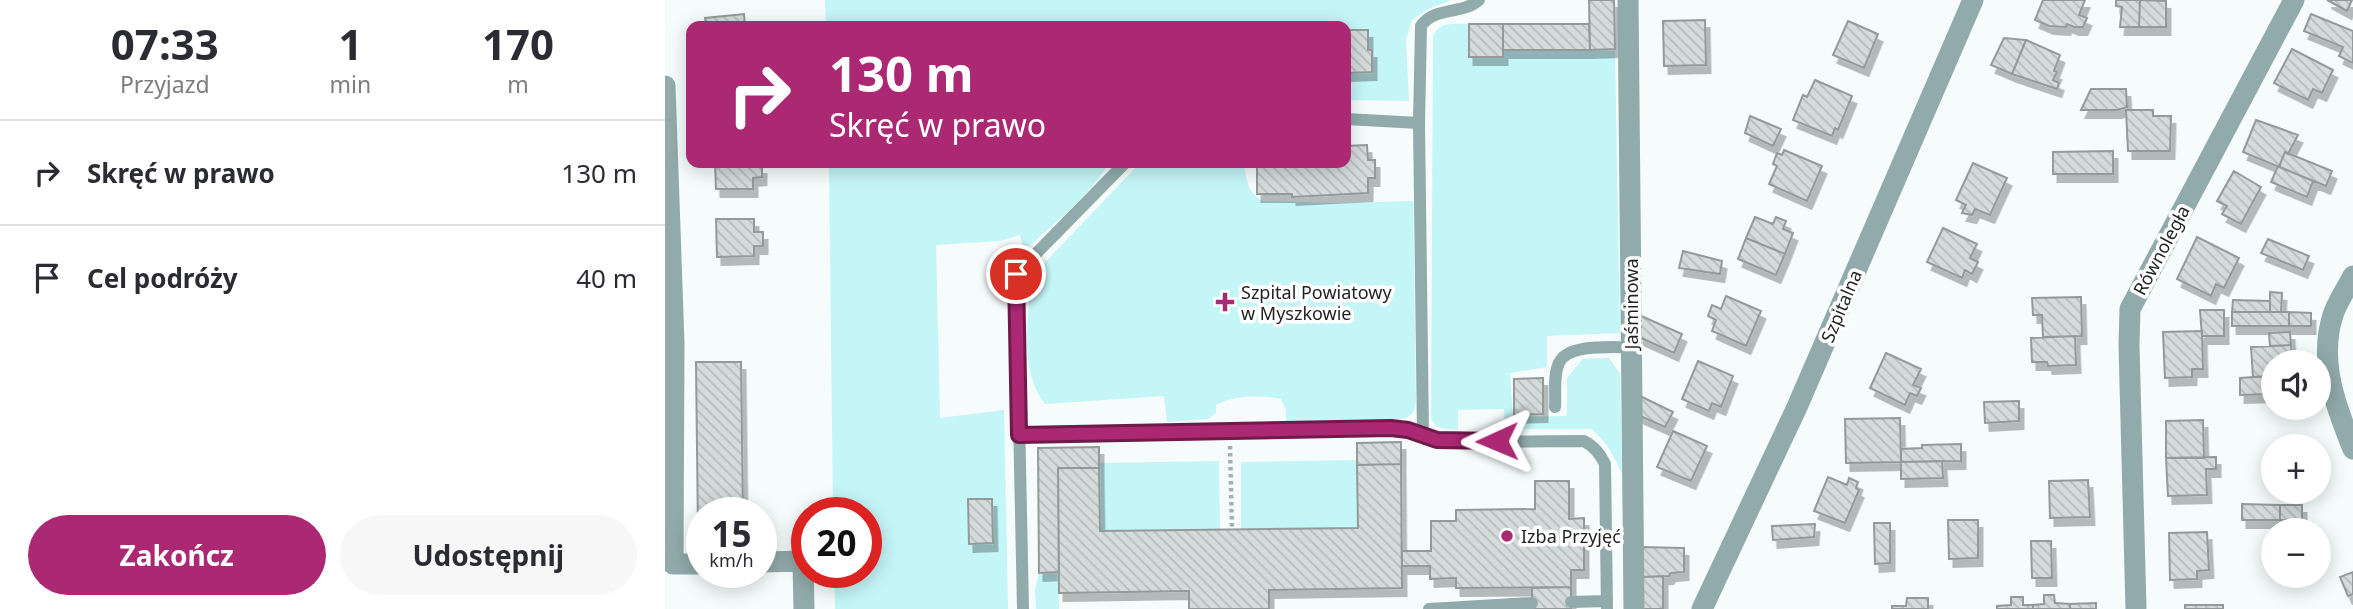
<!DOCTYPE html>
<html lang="pl">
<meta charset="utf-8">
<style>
body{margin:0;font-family:"Noto Sans",sans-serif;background:#f7f7f7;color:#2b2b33;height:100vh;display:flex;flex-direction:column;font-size:26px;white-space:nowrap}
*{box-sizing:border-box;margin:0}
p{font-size:23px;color:#7c7c81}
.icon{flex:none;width:38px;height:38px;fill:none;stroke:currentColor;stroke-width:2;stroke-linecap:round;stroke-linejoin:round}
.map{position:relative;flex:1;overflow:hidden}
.side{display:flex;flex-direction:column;background:#fff;width:665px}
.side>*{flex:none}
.hud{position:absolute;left:21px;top:21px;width:665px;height:147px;border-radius:14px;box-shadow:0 4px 18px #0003;background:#ab2873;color:#fff;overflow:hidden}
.fabs{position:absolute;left:1596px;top:350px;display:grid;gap:14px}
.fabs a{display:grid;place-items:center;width:70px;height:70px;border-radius:50%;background:#fff;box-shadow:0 4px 18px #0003;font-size:35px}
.speed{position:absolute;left:21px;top:497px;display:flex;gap:14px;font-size:35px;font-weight:700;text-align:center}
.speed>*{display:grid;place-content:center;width:91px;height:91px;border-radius:50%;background:#fff;box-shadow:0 4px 18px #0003;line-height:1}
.speed small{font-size:18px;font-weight:400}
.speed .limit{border:10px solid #d22;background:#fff;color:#111}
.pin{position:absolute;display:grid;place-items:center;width:60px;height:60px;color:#fff;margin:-30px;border:4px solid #fff;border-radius:50%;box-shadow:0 2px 7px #0007}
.me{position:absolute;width:77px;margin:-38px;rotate:269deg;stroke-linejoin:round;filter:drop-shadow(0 0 5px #0008)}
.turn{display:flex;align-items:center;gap:24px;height:147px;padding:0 28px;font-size:32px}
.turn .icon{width:91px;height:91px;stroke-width:2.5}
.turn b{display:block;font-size:49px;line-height:60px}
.eta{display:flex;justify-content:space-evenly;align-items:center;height:119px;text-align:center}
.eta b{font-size:42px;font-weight:700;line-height:49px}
.primary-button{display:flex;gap:14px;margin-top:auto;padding:14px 28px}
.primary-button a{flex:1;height:80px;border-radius:42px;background:#ab2873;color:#fff;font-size:28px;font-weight:700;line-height:80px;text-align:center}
.primary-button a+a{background:#f7f7f7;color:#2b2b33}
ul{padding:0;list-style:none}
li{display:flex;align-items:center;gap:21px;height:105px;padding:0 28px;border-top:2px solid #e1e1e2}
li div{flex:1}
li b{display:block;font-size:26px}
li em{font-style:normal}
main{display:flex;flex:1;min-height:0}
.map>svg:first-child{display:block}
.grass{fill:#c4f5f7}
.building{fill:url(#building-back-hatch);stroke:#949a9a;stroke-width:2;filter:url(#shadow)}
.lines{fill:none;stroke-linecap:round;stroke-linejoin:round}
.path{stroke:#aaaeae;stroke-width:4.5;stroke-dasharray:3.5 3.5;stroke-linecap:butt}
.lane{stroke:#91aaab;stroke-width:12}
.street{stroke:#91aaab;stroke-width:21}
.route-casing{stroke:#6f1a4b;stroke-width:18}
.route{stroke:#ab2873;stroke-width:12}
.poi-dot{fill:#ab2873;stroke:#fff;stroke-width:2.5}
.labels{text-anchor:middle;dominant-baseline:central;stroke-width:7;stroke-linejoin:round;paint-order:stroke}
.street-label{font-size:18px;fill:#1f2121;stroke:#fff}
.poi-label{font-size:18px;fill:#1f2121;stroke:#fff;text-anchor:start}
</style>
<main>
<section class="side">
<div class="eta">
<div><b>07:33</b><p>Przyjazd</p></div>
<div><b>1</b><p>min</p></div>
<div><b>170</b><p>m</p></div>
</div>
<ul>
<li><svg class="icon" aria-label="right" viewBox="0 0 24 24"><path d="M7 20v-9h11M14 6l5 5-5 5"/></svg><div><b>Skręć w prawo</b></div><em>130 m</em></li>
<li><svg class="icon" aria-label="arrive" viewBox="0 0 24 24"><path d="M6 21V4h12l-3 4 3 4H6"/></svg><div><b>Cel podróży</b></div><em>40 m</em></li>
</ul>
<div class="primary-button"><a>Zakończ</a><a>Udostępnij</a></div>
</section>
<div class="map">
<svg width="1688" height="609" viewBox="0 0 1688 609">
<defs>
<pattern id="building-back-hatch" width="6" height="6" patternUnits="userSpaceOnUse" patternTransform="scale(1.75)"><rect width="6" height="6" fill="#d5dbdb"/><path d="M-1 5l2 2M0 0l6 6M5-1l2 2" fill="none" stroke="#b6bcbc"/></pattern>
<filter id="shadow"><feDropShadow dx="4.5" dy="8" stdDeviation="0" flood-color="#0004"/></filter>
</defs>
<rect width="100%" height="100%" fill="#f6fcfc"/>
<path class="grass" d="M160 0H784V1L763 9 747 20 741 39 744 101 681 100V26H161Z
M804 24 805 57H838V50L950 49 955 333 882 336V367L845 373 848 417 902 416V378L918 359 944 358 955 374 957 474C949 455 942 443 927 429H840L839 409 793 410V430C781 429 771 430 766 418L768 36C774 21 790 24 804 24Z
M164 163H444C423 198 388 224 359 251L355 235 335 241 271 245 275 418 339 410 343 609H170L169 572H201V513H168Z
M475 163H579C581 179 583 194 598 201L669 203 748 201 751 399C750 410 749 414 739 419L621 421V410L616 399C597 395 568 395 551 405V413L543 419 502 422 499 396 380 404C353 369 364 322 366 280L370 273Z
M692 460 693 528 576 530V462Z
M554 461 555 529 435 531 434 463Z
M394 572V609H371L370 590 374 573Z"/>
<path class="building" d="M924 0H949L950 49 925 50Z
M1378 0H1420L1414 15 1422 18 1418 27H1409L1402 24 1401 27 1384 26 1370 20Z
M1451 0H1475L1474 27H1455L1457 7 1451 6Z
M1475 0 1501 1V27H1474Z
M1662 0H1687L1682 11Z
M79 14 80 26H41L40 18Z
M1646 14 1688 31V63L1674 56 1678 47 1639 31Z
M1040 20 1041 65 999 66 998 21Z
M1183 21 1213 34 1199 68 1168 55Z
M804 24H838V57H804Z
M838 24H924L925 50H838Z
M681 30H703V50H707V72L681 73Z
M1339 38 1361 40 1347 74 1326 65Z
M1361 40 1395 55 1389 71 1392 72 1388 80 1394 83 1392 89 1347 74Z
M1627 49 1668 70 1657 93 1648 89 1643 100 1609 83Z
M1150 80 1187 96 1173 130 1170 128 1167 136 1128 120 1138 95 1142 97Z
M1426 89H1461L1462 107 1452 110H1416Z
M1461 110H1488V116H1506L1505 151H1463Z
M1085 116 1116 129 1108 146 1080 133Z
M1591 120 1633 135 1623 154 1620 152 1614 167 1578 152Z
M702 145 703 160H710V178H703V193L627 197V194H592V163H681V146Z
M1119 150 1157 166 1142 201 1104 184 1112 166 1108 164 1112 153 1117 155Z
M1448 151V174H1388V152Z
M1620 152 1667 171 1661 186 1614 167Z
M50 163H88V166H97V177L88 178V189H51Z
M1308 163 1342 178 1325 215 1310 209 1307 215 1297 213 1301 205 1291 200Z
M1613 166 1648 181 1642 197 1606 182Z
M1569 171 1596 187 1576 224 1557 214 1562 206 1552 201Z
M1090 217 1108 224 1111 217 1121 221 1118 229 1128 233 1120 254 1081 238Z
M51 219H89V232H98V246H89V256L52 257Z
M1278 228 1312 244 1305 258 1313 262 1307 274 1300 270 1297 278 1262 262Z
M1532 237 1574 258 1559 288 1551 284 1546 296 1512 279Z
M1081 238 1120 254 1111 275 1073 259Z
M1603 239 1644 256 1638 270 1596 253Z
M1018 251 1057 261 1055 274 1014 268Z
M1605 292 1617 293 1616 312H1605Z
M1061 296 1096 311 1081 346 1047 331 1051 320 1043 316 1047 305 1056 309Z
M1416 297 1417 336 1378 337 1377 315H1368L1367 298Z
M1568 300 1605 301V312H1567Z
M1535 310H1559V336H1537Z
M1567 312H1624V326H1567Z
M1624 312 1646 313V326H1624Z
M974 315 1017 334 1009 353 974 337Z
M1537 331 1538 369H1527V377L1500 378 1498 332Z
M1625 332 1626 345 1605 346 1604 333Z
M1410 336 1411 365 1383 366 1382 362H1367L1366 338Z
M1626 345 1627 362H1608V389H1603V376L1588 377 1586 347Z
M1221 353 1256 369 1248 385 1256 388 1252 396 1245 393 1240 405 1205 388Z
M1033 361 1068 376 1056 407 1047 403 1044 411 1017 399Z
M31 362H76L78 513H37V533H33Z
M1603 376 1604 394 1575 395V378Z
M878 378V414L849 415V379Z
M973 395 1008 412 1000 427 973 415Z
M1354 401V421L1320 423 1319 402Z
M1235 418 1236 462 1181 463 1180 419Z
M1538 420 1539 458H1501V421Z
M1008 431 1042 446 1026 481 992 467Z
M736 442V464L692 465V443Z
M1296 444V461L1236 462V449L1257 448V445Z
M434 447V468H393L394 572 374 573 373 448Z
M1551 457V469H1541L1542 495 1503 496 1501 458Z
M1277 461 1278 478 1236 479V462Z
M736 464 737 588 604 590V609H524V591L394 593 393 468H434L435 531 693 528 692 465Z
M1163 477 1182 485 1184 478 1193 482 1191 488 1194 490 1180 523 1149 511Z
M1423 480 1425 517 1385 518 1384 481Z
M870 481H904V519L919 518V570H906V587L791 588V578L765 579V566H737V551H766V521H791V510L870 509Z
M303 499H327L328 543 304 544Z
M1577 504 1615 505V520H1577Z
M1615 505H1637V520H1615Z
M1283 520H1313V558L1284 559Z
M1209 523H1225V563L1210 564Z
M1150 524 1149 537 1108 540 1107 526Z
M1542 532 1544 570 1532 571V579L1505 580 1504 533Z
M1366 541H1386L1387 578H1367Z
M975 547 1019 548V572L1006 573 1004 576 976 577Z
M1688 572V594L1683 596 1675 577Z
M998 576V609H976V577Z
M906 587V609H867V588Z
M1379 595H1389L1390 603 1405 604V609H1368V605L1379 604Z
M1346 597H1358V605H1368V609H1332V606L1346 605Z
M1242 598H1263V609H1227V606H1241Z
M1431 603V609H1405V604Z
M1520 605H1558V609H1520Z"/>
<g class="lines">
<path class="path" d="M565 446 567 529"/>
<path class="lane" d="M681 119 754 123 756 26C770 6 797 15 814 0
M754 123 758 435
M890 407C891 394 888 375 894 363 903 343 947 348 966 347
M354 435 726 428 780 442 919 441C930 447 935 454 940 464L942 609
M906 602 942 601
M358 609 351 274 460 163
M764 609 867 603"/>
<path class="street" d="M963 0 969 609
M0 86 9 343 8 564H37
M1688 276C1682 288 1672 302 1668 315 1653 361 1671 407 1688 449
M96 562 138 561 139 609
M1037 609 1132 407 1308 0
M1471 609 1464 345 1465 309 1629 0"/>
</g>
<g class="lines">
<g class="route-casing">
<path id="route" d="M351 274 354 435 726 428 743 430 772 440 832 441"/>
</g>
<use href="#route" class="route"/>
</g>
<g class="poi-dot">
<path d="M556.5 291.5h7v7h7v7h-7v7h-7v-7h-7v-7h7z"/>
<circle cx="842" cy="536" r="7"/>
</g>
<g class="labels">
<g class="street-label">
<text transform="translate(1496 250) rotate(-62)">Równoległa</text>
<text transform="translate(966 304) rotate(-90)">Jaśminowa</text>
<text transform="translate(1176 306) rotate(-67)">Szpitalna</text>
</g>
<g class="poi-label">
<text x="576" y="292">Szpital Powiatowy<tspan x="576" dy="21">w Myszkowie</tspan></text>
<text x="856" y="536">Izba Przyjęć</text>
</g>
</g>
</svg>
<div class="fabs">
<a><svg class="icon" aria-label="sound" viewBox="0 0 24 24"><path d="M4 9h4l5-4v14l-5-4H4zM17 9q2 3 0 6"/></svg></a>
<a>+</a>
<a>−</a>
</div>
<div class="speed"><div>15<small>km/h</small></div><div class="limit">20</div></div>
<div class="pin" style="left:351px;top:274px;background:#d93025"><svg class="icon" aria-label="arrive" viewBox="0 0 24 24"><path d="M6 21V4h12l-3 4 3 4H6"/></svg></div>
<svg class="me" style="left:832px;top:441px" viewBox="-20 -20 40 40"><path d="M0-17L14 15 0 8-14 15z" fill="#ab2873" stroke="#fff" stroke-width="4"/></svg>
<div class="hud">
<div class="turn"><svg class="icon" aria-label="right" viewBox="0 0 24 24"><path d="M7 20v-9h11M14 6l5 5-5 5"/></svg><div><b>130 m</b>Skręć w prawo</div></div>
</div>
</div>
</main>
